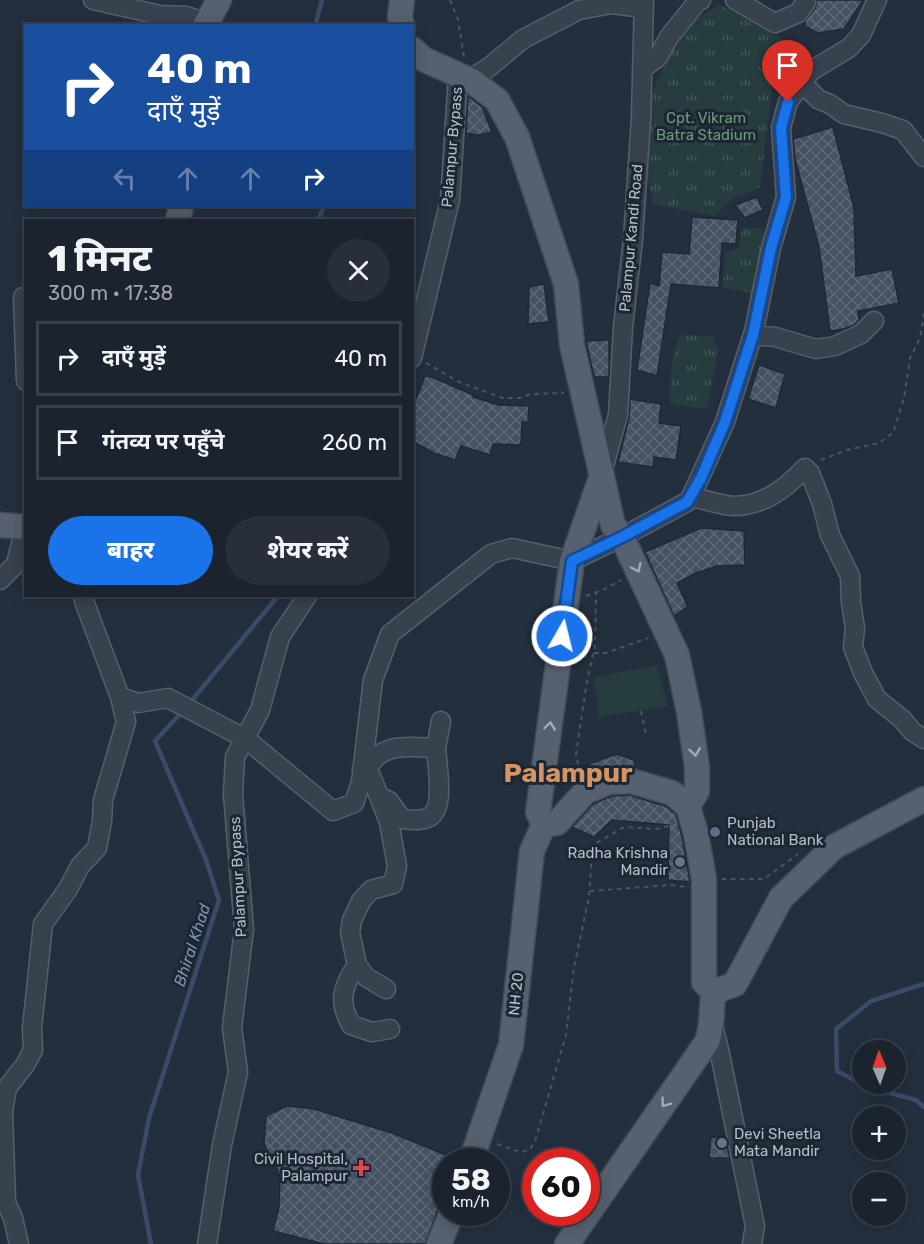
<!DOCTYPE html>
<html lang="hi">
<meta charset="utf-8">
<style>
body{margin:0;font-family:Rubik,"Noto Sans Devanagari",sans-serif;background:#282f3a;color:#f1f3f6;height:100vh;display:flex;flex-direction:column;font-size:22px;white-space:nowrap}
*{box-sizing:border-box;margin:0}
p{font-size:20px;color:#a0a4aa}
.icon{flex:none;width:33px;height:33px;fill:none;stroke:currentColor;stroke-width:2;stroke-linecap:round;stroke-linejoin:round}
.map{position:relative;flex:1;overflow:hidden}
.sheet{position:absolute;left:24px;top:219px;width:390px;height:378px;display:flex;flex-direction:column;background:#1b232e;border-radius:0px;box-shadow:0 3px 15px #0003,0 0 0 2px #39404a}
.sheet>*{flex:none}
.guide{position:absolute;left:24px;top:24px;width:390px;height:183px;border-radius:0px;box-shadow:0 3px 15px #0003,0 0 0 2px #39404a;background:#1a4fa0;color:#fff;overflow:hidden}
.needle{width:39px;rotate:358deg}
.fabs{position:absolute;left:852px;top:1040px;display:grid;gap:12px}
.fabs a{display:grid;place-items:center;width:54px;height:54px;border-radius:50%;background:#1b232e;box-shadow:0 3px 15px #0003,0 0 0 2px #39404a;font-size:30px}
.speed{position:absolute;left:432px;top:1148px;display:flex;gap:12px;font-size:30px;font-weight:700;text-align:center}
.speed>*{display:grid;place-content:center;width:78px;height:78px;border-radius:50%;background:#1b232e;box-shadow:0 3px 15px #0003,0 0 0 2px #39404a;line-height:1}
.speed small{font-size:15px;font-weight:400}
.speed .limit{border:9px solid #d22;background:#fff;color:#111}
.pin{position:absolute;display:grid;place-items:center;width:51px;height:51px;color:#fff;margin:-62px -26px;border-radius:50% 50% 50% 0;rotate:-45deg;box-shadow:0 0 6px #0007}
.pin .icon{rotate:45deg}
.me{position:absolute;width:66px;margin:-33px;rotate:8deg;stroke-linejoin:round;filter:drop-shadow(0 0 4px #0008)}
.turn{display:flex;align-items:center;gap:21px;height:126px;padding:0 24px;font-size:27px}
.turn .icon{width:78px;height:78px;stroke-width:2.5}
.turn b{display:block;font-size:42px;line-height:51px}
.lanes{display:flex;align-items:center;height:57px;padding:0 24px;background:#0003;justify-content:center;gap:30px;direction:ltr}
.lanes .off{opacity:.35}
.round{display:grid;place-items:center;flex:none;width:63px;height:63px;border-radius:32px;background:#282f3a}
.headline{display:flex;align-items:center;justify-content:space-between;height:102px;padding:0 24px}
h1{font-size:36px;font-weight:800;line-height:45px}
.action{display:flex;gap:12px;margin-top:auto;padding:12px 24px}
.action a{flex:1;height:69px;border-radius:36px;background:#1a73e8;color:#fff;font-size:24px;font-weight:800;line-height:69px;text-align:center}
.action a+a{background:#282f3a;color:#f1f3f6}
ul{padding:0;list-style:none}
li{display:flex;align-items:center;gap:18px;height:75px;margin:0 12px 9px;padding:0 12px;border:3px solid #39404a;border-radius:0px}
li div{flex:1}
li b{display:block;font-size:22px}
li em{font-style:normal}
.map>svg:first-child{display:block}
.grass{fill:#263c3f}
.park{fill:url(#park-tufts)}
.lines{fill:none;stroke-linecap:round;stroke-linejoin:round}
.stream{stroke:#394c67;stroke-width:4.5}
.building{fill:url(#building-cross-hatch);stroke:#1f2835;stroke-width:1.5}
.minor-casing{stroke:#565f6c;stroke-width:21}
.major-casing{stroke:#414a57;stroke-width:27}
.path{stroke:#44595c;stroke-width:2;stroke-dasharray:4.5 4.5;stroke-linecap:butt}
.minor{stroke:#38414e;stroke-width:18}
.major{stroke:#56606e;stroke-width:24}
.oneway{stroke:#a1aab7}
.route-casing{stroke:#114b97;stroke-width:15}
.route{stroke:#1a73e8;stroke-width:10}
.service-dot{fill:#5c6f8a;stroke:#1d2633;stroke-width:2}
.worship-dot{fill:#6b7280;stroke:#1d2633;stroke-width:2}
.health-dot{fill:#e0444e;stroke:#1d2633;stroke-width:2}
.labels{text-anchor:middle;dominant-baseline:central;stroke-width:6;stroke-linejoin:round;paint-order:stroke}
.park-label{font-size:15px;fill:#6b9a76;stroke:#1d2633}
.street-label{font-size:15px;fill:#b4bcc9;stroke:#1d2633}
.poi-label{font-size:15px;fill:#b4bcc9;stroke:#1d2633;text-anchor:start}
.water-label{font-size:16px;font-style:italic;fill:#7c92b1;stroke:#1d2633}
.town-label{font-size:27px;font-weight:bold;fill:#d59563;stroke:#1d2633}
</style>
<div class="map">
<svg width="924" height="1244" viewBox="0 0 924 1244">
<defs>
<pattern id="park-tufts" width="24" height="20" patternUnits="userSpaceOnUse" patternTransform="scale(1.5)"><rect width="24" height="20" fill="#263c3f"/><path d="M3 7l-1-3M5 7V3M7 7l1-3M15 17l-1-3M17 17v-4M19 17l1-3" fill="none" stroke="#435659"/></pattern>
<pattern id="building-cross-hatch" width="8" height="8" patternUnits="userSpaceOnUse" patternTransform="scale(1.5)"><rect width="8" height="8" fill="#455162"/><path d="M0 0l8 8M0 8l8-8" fill="none" stroke="#5d6877"/></pattern>
</defs>
<rect width="100%" height="100%" fill="#242f3e"/>
<path class="grass" d="M657 665 668 706 599 717 594 677Z"/>
<path class="park" d="M720 5 788 42 774 74 760 187 732 199 715 216 653 204 644 156 645 109 663 68 692 21Z
M764 228 758 284 753 293 723 288 725 253 738 248 742 229Z
M681 335 713 336 718 349 708 406 703 409 670 404C671 382 670 354 681 335Z"/>
<g class="lines">
<path class="stream" d="M315 26 322 0
M318 220 324 206
M188 705 278 596
M924 984 871 1001 836 1029 837 1071 868 1087 916 1100 924 1107
M151 1244 138 1175 149 1118 219 900 206 860 155 741 183 711"/>
</g>
<path class="building" d="M817 0H863L844 29 817 33 805 26V21L815 8Z
M468 96 482 107 492 132 478 135 466 133Z
M833 127 854 208 856 276 892 269 899 303 858 311 859 320 854 325 844 329 830 331 819 247 795 159 793 139Z
M757 197 763 210 745 218 735 205Z
M692 217 738 220 736 244 722 243 719 288 671 284 657 376 637 370 650 283 659 286 662 252 689 254Z
M544 284 549 322 528 324 529 287Z
M609 340V377H594L586 341Z
M759 365 785 374 776 408 748 399Z
M425 376 432 377 473 395V397L499 405 529 406 528 422H522L521 445 493 444 490 455 461 446 455 460 434 453 412 441V409Z
M630 399 661 404 659 423 681 426 676 460 654 457 653 467 618 462 629 418Z
M701 528 744 531 745 565 717 566 696 573 677 583 688 607 674 616 645 552Z
M617 754 634 760 635 767H581Z
M629 795 665 806 676 814 682 837 690 882 668 880 669 825 612 820 594 837 572 827 593 804 612 796Z
M287 1106 314 1109 392 1133 446 1155V1196L439 1207 425 1244H324L273 1231 279 1207 280 1176 264 1144 266 1116Z
M711 1137H725L730 1158H709Z"/>
<g class="lines">
<g class="minor-casing">
<path id="minor" d="M93 0 160 15 186 16 206 23
M735 0 775 23 798 13 806 2
M642 69 658 57 669 37 698 1 701 0
M472 81 475 76 488 68 523 39 579 10 612 4 643 8
M802 83 818 99 830 104 844 114 882 123 903 130 924 157
M23 297 26 381
M753 335 775 337 816 349 835 346 861 334 874 321
M412 358 450 200 458 76
M602 473 618 415 623 327 633 239 641 118 644 0
M691 497C704 499 719 505 733 506 763 506 785 489 805 468L810 473 822 504 830 535 850 576 851 602 855 628 853 647 863 673 877 699 902 719 912 731 924 739
M0 580 16 564 25 527
M84 596V601L120 697 138 703 168 698 246 739 333 811 354 803 361 782 373 680 390 634 491 554 512 548 572 561 622 537 687 502 691 497 725 422 754 331 771 248 786 197 781 128 788 102 811 71 849 48 861 35 877 0
M362 769 371 776 389 822 397 866 393 884 371 890 361 901 352 920 350 932 357 965C342 987 338 1001 351 1025L372 1032 390 1029
M366 773C378 741 409 747 436 748L441 721
M385 799 389 801 402 819C412 820 426 822 433 814 444 802 437 764 436 748
M357 965 366 977 386 989
M713 1025 720 1054 755 1226 752 1244
M19 1244 13 1218 6 1202 3 1111 7 1088 25 1065 33 1050 32 1028 43 924 68 889 80 866 97 848 102 821 103 800 126 722 120 697
M207 1244 222 1145 238 1072 232 1028 244 929 233 794 235 757 260 710 280 637 307 596"/>
</g>
<g class="major-casing">
<path id="major" d="M205 26 219 0
M402 26 400 17 402 0
M412 49 423 59 472 81 497 100 517 137 566 284 572 345 613 525 622 537 677 655 689 712 697 767V791L688 806
M178 220 181 206
M0 525 26 527
M544 824 557 823 585 792 609 782 631 781 672 793 688 806 696 834 704 879V982L714 992 735 984 781 898 834 847 924 799
M544 824 538 812 572 561 602 475
M471 1161 511 1045 532 851 544 824
M439 1244 452 1212
M567 1244 707 1042C714 1023 710 1010 714 992"/>
</g>
<path class="path" d="M450 0 458 19 464 57
M426 363 459 382 503 398H520L531 394 564 393
M821 460 847 450 879 443 893 433 904 398 910 358 920 338 924 313
M586 596 605 589 621 580
M594 653H606L648 638
M641 711 646 734
M580 773 576 754 587 681 595 646 596 592
M722 879H764L798 854
M590 891 671 885 686 887
M497 1144 520 1152 530 1150 536 1138 566 1035 574 967 589 897 592 852 595 844 624 827 656 829 673 825"/>
<use href="#minor" class="minor"/>
<use href="#major" class="major"/>
</g>
<defs><path id="oneway-chevron" d="M-2-3.5L2.5 0L-2 3.5" fill="none" stroke-width="1.6" stroke-linecap="round" stroke-linejoin="round" transform="scale(1.5)"/></defs>
<g class="oneway">
<use href="#oneway-chevron" transform="translate(637 568) rotate(65)"/>
<use href="#oneway-chevron" transform="translate(550 726) rotate(-82)"/>
<use href="#oneway-chevron" transform="translate(695 752) rotate(82)"/>
<use href="#oneway-chevron" transform="translate(665 1103) rotate(126)"/>
</g>
<g class="lines">
<g class="route-casing">
<path id="route" d="M562 636 572 561 622 537 687 502 701 478 725 422 753 335 771 248 786 197 781 128 788 102"/>
</g>
<use href="#route" class="route"/>
</g>
<circle class="service-dot" cx="715" cy="832" r="6"/>
<g class="worship-dot">
<circle cx="680" cy="862" r="6"/>
<circle cx="722" cy="1143" r="6"/>
</g>
<path class="health-dot" d="M358 1159h6v6h6v6h-6v6h-6v-6h-6v-6h6z"/>
<g class="labels">
<g class="park-label">
<text x="706" y="118">Cpt. Vikram<tspan x="706" dy="17">Batra Stadium</tspan></text>
</g>
<g class="street-label">
<text transform="translate(452 147) rotate(-85)">Palampur Bypass</text>
<text transform="translate(631 238) rotate(-85)">Palampur Kandi Road</text>
<text transform="translate(238 877) rotate(-93)">Palampur Bypass</text>
<text transform="translate(516 994) rotate(-84)">NH 20</text>
</g>
<g class="poi-label">
<text x="727" y="823">Punjab<tspan x="727" dy="17">National Bank</tspan></text>
<text x="668" y="853" text-anchor="end">Radha Krishna<tspan x="668" dy="17">Mandir</tspan></text>
<text x="734" y="1134">Devi Sheetla<tspan x="734" dy="17">Mata Mandir</tspan></text>
<text x="348" y="1159" text-anchor="end">Civil Hospital,<tspan x="348" dy="17">Palampur</tspan></text>
</g>
<g class="water-label">
<text transform="translate(192 945) rotate(-72)">Bhiral Khad</text>
</g>
<g class="town-label">
<text x="568" y="773">Palampur</text>
</g>
</g>
</svg>
<div class="fabs">
<a><svg class="needle" viewBox="-14 -14 28 28"><path d="M0-13l5 13h-10z" fill="#e53935"/><path d="M0 13l5-13h-10z" fill="#a0a4aa"/></svg></a>
<a>+</a>
<a>−</a>
</div>
<div class="speed"><div>58<small>km/h</small></div><div class="limit">60</div></div>
<div class="pin" style="left:788px;top:102px;background:#d93025"><svg class="icon" aria-label="arrive" viewBox="0 0 24 24"><path d="M6 21V4h12l-3 4 3 4H6"/></svg></div>
<svg class="me" style="left:562px;top:636px" viewBox="-20 -20 40 40"><circle r="17" fill="#1a73e8" stroke="#fff" stroke-width="3"/><path d="M0-11L8 9 0 5-8 9z" fill="#fff"/></svg>
<div class="guide">
<div class="turn"><svg class="icon" aria-label="right" viewBox="0 0 24 24"><path d="M7 20v-9h11M14 6l5 5-5 5"/></svg><div><b>40 m</b>दाएँ मुड़ें</div></div>
<div class="lanes"><svg class="icon off" aria-label="left" viewBox="0 0 24 24"><path d="M17 20v-9H6M10 6l-5 5 5 5"/></svg><svg class="icon off" aria-label="ahead" viewBox="0 0 24 24"><path d="M12 20V5M6 11l6-6 6 6"/></svg><svg class="icon off" aria-label="ahead" viewBox="0 0 24 24"><path d="M12 20V5M6 11l6-6 6 6"/></svg><svg class="icon" aria-label="right" viewBox="0 0 24 24"><path d="M7 20v-9h11M14 6l5 5-5 5"/></svg></div>
</div>
<section class="sheet">
<div class="headline"><div><h1>1 मिनट</h1><p>300 m · 17:38</p></div><a class="round"><svg class="icon" aria-label="close" viewBox="0 0 24 24"><path d="M6 6l12 12M18 6L6 18"/></svg></a></div>
<ul>
<li><svg class="icon" aria-label="right" viewBox="0 0 24 24"><path d="M7 20v-9h11M14 6l5 5-5 5"/></svg><div><b>दाएँ मुड़ें</b></div><em>40 m</em></li>
<li><svg class="icon" aria-label="arrive" viewBox="0 0 24 24"><path d="M6 21V4h12l-3 4 3 4H6"/></svg><div><b>गंतव्य पर पहुँचे</b></div><em>260 m</em></li>
</ul>
<div class="action"><a>बाहर</a><a>शेयर करें</a></div>
</section>
</div>
